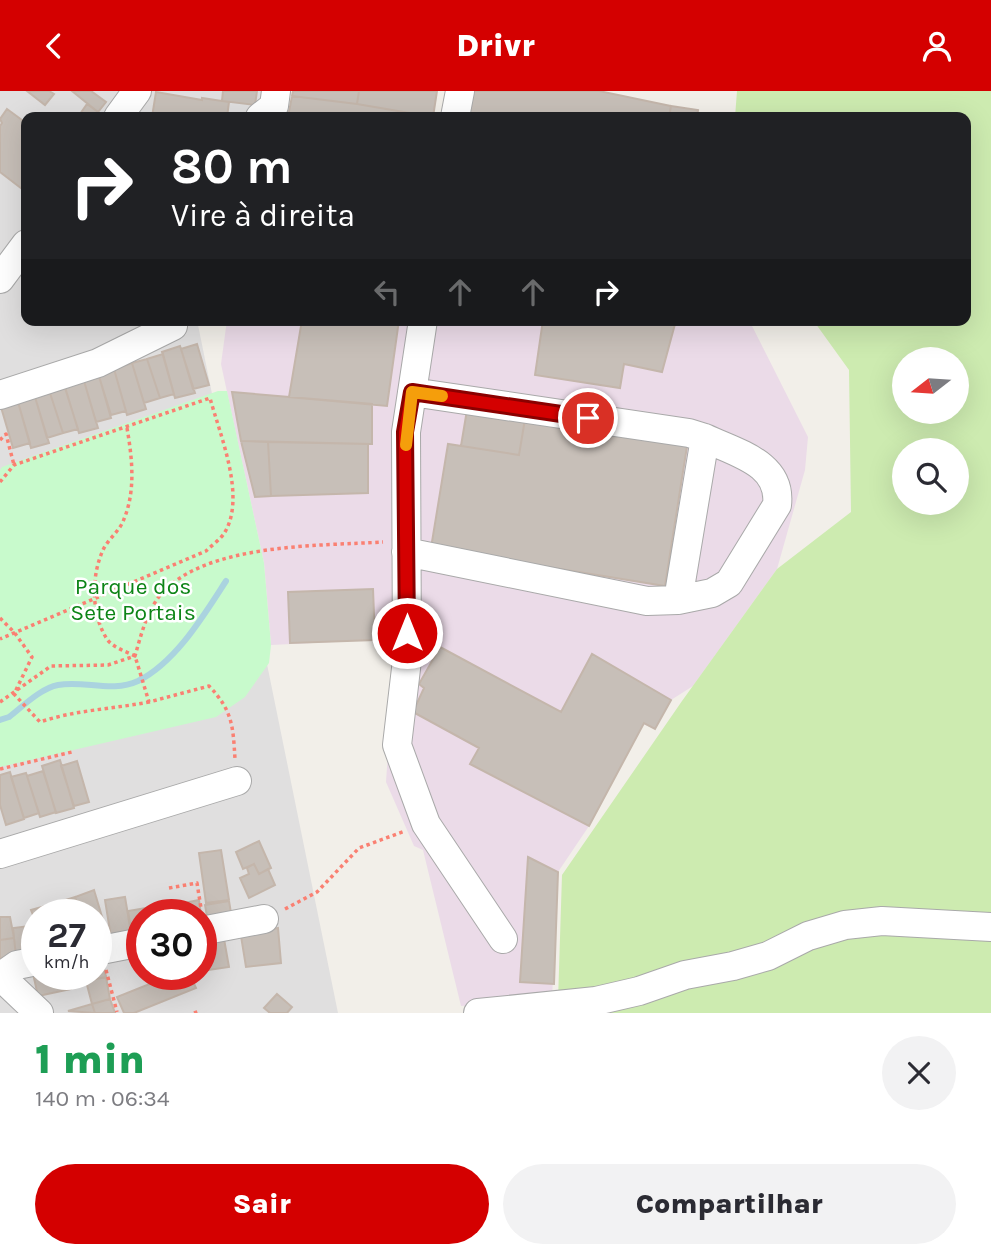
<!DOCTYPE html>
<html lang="pt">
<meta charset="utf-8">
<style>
body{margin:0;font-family:Karla,sans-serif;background:#f2f2f3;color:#2b2b33;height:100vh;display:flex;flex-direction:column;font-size:26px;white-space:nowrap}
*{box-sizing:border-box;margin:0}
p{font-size:23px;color:#7c7c81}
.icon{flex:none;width:38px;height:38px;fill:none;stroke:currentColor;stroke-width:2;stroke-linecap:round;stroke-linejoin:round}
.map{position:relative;height:922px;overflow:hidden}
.side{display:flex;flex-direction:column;background:#fff;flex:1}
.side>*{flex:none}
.hud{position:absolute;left:21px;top:21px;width:950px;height:214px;border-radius:14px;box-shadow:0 7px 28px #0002;background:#202124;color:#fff;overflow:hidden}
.needle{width:46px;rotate:253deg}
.tools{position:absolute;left:892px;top:256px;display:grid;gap:14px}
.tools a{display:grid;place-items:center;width:77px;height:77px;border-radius:50%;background:#fff;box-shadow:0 7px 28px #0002;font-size:35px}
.speed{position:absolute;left:21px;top:808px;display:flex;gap:14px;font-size:35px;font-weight:700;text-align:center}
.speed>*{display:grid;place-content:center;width:91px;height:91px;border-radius:50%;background:#fff;box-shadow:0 7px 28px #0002;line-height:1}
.speed small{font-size:18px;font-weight:400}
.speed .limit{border:10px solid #d22;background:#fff;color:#111}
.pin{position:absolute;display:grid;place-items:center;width:60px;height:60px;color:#fff;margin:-30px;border:4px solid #fff;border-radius:50%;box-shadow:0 2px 7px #0007}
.me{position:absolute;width:77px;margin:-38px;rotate:0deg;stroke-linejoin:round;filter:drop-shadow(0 0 5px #0008)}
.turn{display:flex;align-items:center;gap:24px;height:147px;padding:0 35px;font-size:32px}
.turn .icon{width:91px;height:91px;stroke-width:2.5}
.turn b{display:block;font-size:49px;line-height:60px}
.lanes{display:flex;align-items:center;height:66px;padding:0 35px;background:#0003;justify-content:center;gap:35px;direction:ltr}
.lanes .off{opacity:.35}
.round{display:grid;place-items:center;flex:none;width:74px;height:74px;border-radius:37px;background:#f2f2f3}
.summary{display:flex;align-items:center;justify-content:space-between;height:119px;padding:0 35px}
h1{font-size:42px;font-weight:800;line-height:52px;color:#1e9e55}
.button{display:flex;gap:14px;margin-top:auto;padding:14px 35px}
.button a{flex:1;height:80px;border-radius:42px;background:#d40000;color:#fff;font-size:28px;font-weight:800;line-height:80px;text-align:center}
.button a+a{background:#f2f2f3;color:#2b2b33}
header{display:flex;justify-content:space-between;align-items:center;height:91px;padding:0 35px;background:#d40000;color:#fff;font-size:32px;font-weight:800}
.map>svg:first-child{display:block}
.residential{fill:#e0dfdf;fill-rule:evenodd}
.industrial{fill:#ebdbe8}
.grass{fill:#cdebb0;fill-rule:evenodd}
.park{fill:#c8facc}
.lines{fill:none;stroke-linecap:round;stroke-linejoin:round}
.stream{stroke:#aad3df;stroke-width:6}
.building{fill:#c7bfb8;stroke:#c4b6ab;stroke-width:2}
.minor-casing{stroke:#a9a9a9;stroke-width:30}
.path{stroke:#fa8072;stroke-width:3.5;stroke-dasharray:3.5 3.5;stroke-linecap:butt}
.minor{stroke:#fff;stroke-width:28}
.route-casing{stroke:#8a0000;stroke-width:18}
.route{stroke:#d40000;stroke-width:12}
.slow{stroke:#f59e0b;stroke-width:12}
.labels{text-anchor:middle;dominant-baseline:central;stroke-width:5;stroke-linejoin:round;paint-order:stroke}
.park-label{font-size:23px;fill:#0c8416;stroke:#fff}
</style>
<header><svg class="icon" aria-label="back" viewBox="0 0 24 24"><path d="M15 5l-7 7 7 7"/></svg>Drivr<svg class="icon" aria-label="person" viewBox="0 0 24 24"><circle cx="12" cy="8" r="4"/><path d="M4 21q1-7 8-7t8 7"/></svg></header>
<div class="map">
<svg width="991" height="922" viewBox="0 0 991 922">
<rect width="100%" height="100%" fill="#f2efe9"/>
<path class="residential" d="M0 0H274L262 26H26V229H197L338 922H0ZM37 824H96V884H37ZM142 824H201V884H142Z"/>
<path class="industrial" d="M227 229H749L808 346 805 379 777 478 693 595 671 609 655 638 643 633 589 735 558 781 552 908 461 915 423 759 414 755 386 691 396 548 271 554 264 472 221 273Z"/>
<path class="grass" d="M737 0H991V922H519L558 910 562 784 682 610 777 478 851 421 849 279 813 229H966V26H735ZM905 268H957V320H905ZM905 359H957V411H905Z"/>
<path class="park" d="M218 300H227L264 472 271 554 269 572 245 606 216 626 0 676V379L2 376Z"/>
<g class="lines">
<path class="stream" d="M0 629 9 626C22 616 41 597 58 594 84 589 112 602 138 590 176 571 204 524 226 490"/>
</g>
<path class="building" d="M27 0H49L54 3 45 14Z
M72 0H91L106 11 98 21Z
M223 0H257L255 14 222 10Z
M293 0H359L357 13 292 5Z
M359 0H437L433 26 357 13Z
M472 0H599L671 15 669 26H468Z
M156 1 202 9V7L229 11 227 26H152Z
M292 5 357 13 433 26H288Z
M87 13 98 21 95 26H78Z
M671 15 698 19 697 26H669Z
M7 18 26 32V101L0 81V35L2 32 0 28Z
M302 229H399L387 315 289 306Z
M543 229H650L675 233 662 281 624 273 620 297 535 284Z
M197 253 209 294 193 298 181 258Z
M180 255 195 302 175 307 162 261Z
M163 263 174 303 160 307 147 268Z
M147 268 160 307 144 312 132 272Z
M132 272 146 318 127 324 114 278Z
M114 278 126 320 111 324 98 282Z
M99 285 111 327 96 331 84 290Z
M84 290 98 337 79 342 65 296Z
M65 297 78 338 63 342 50 302Z
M232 301 372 313V353L241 350Z
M50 302 63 342 47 347 35 306Z
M35 306 49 352 31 357 18 311Z
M18 311 30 352 13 357 1 316Z
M468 313 526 322 519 364 461 355Z
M526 322 688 349 665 495 431 457 448 353 519 364Z
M241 350 268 351 271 405 255 406Z
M268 351 368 353V402L271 405Z
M373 498 375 549 290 552 288 501Z
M440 556 561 621 592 563 671 609 655 638 644 632 589 735 470 673 479 657 413 621 424 597 419 593Z
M60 669 74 717 56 722 42 675Z
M77 670 89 711 74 715 61 675Z
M43 680 56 721 40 726 27 685Z
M10 681 24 728 6 734 0 714V684Z
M26 682 39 722 24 727 11 686Z
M259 750 271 777 259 783 254 773 243 778 236 761Z
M221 759 229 809 206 812 199 762Z
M528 766 558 781 554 893 520 891Z
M254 773 259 783 268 778 275 794 249 807 240 787 249 783 247 777Z
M94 799 103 829 96 831V824H81L75 806Z
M75 806 80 823 57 824 53 813Z
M125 806 131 842 111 846 105 809Z
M199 809 201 824H166L164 816Z
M229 810 232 828 208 831 205 814Z
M53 813 57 824H37V834L31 819Z
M164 814 166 824H142V842L132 844 128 820Z
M0 826H10L14 847 0 849Z
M29 835 32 862 16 865 13 837Z
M278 837 281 872 246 876 241 845Z
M14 847 16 865 0 867V849Z
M224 848 229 876 201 880V853Z
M102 868 106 886 70 893 68 884H96V869Z
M32 878 37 884H68L71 898 38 905Z
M172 884H190L196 897 134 922H124L117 906Z
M106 886 110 908 92 913 86 890Z
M277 903 292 916 287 922H270L264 917Z
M110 908 115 922H95L92 913Z
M92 913 95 922 68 920Z"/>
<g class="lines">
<g class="minor-casing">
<path id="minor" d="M118 26 137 0
M260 26 274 15 276 0
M455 26 460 0
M0 188 26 153
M423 229 406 341 407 569 397 654 426 733 503 848
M0 304 98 272 173 235
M406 461 647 510 678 509 705 347 689 342 412 301
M678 509 712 502 729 492 777 414C782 372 736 362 705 347
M0 763 237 690
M201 840 264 828
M96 860 142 851
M0 886 17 874 37 870
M1 886 39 922
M478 922 596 910 639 900 685 884 733 875 768 865 808 845 845 834 882 830 991 836"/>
</g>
<path class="path" d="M127 337C132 366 136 399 124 428 120 440 108 448 103 459 91 485 91 524 107 548 112 556 127 561 135 565L149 611 209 595C233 620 233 636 235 668
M0 349 6 343 14 374
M0 391 14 374 210 307C220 344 246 405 225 441 221 448 212 454 206 460L0 548
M0 527 14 541 32 566 14 603 40 631C75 619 113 618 149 611
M0 611 51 575 108 574 135 565C141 544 147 519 162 502 208 452 319 455 383 451
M0 678 72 661
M169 797 197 792 201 817
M285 818 317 801 359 757 405 740
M106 879 117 921
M194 922 200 920"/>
<use href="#minor" class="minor"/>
</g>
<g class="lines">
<g class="route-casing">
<path id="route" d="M407 542 405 341 412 301 588 327"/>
</g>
<use href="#route" class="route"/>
<path class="slow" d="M406 354 412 301 442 305"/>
</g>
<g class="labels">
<g class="park-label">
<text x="133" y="495">Parque dos<tspan x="133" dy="26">Sete Portais</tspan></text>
</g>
</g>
</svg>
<div class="tools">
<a><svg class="needle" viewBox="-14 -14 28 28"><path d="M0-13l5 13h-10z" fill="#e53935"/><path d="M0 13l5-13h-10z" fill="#7c7c81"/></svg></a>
<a><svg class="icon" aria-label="search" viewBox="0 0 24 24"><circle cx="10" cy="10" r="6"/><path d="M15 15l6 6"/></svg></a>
</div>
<div class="speed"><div>27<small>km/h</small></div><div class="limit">30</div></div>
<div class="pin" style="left:588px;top:327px;background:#d93025"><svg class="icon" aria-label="arrive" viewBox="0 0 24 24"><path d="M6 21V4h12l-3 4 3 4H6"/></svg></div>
<svg class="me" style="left:407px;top:542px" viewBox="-20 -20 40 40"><circle r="17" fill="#d40000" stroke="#fff" stroke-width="3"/><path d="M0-11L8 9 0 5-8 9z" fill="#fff"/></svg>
<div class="hud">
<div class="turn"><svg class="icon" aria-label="right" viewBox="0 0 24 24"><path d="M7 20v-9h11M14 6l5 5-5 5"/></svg><div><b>80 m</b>Vire à direita</div></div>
<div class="lanes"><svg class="icon off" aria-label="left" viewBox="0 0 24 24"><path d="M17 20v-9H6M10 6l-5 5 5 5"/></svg><svg class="icon off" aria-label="ahead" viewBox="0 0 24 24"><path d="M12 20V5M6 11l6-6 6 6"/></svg><svg class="icon off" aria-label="ahead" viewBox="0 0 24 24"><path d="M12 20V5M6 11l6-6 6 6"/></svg><svg class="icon" aria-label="right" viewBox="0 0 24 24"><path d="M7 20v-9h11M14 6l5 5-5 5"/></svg></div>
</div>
</div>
<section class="side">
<div class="summary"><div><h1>1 min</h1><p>140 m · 06:34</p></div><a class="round"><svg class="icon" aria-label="close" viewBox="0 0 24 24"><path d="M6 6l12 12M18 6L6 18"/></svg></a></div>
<div class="button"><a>Sair</a><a>Compartilhar</a></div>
</section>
